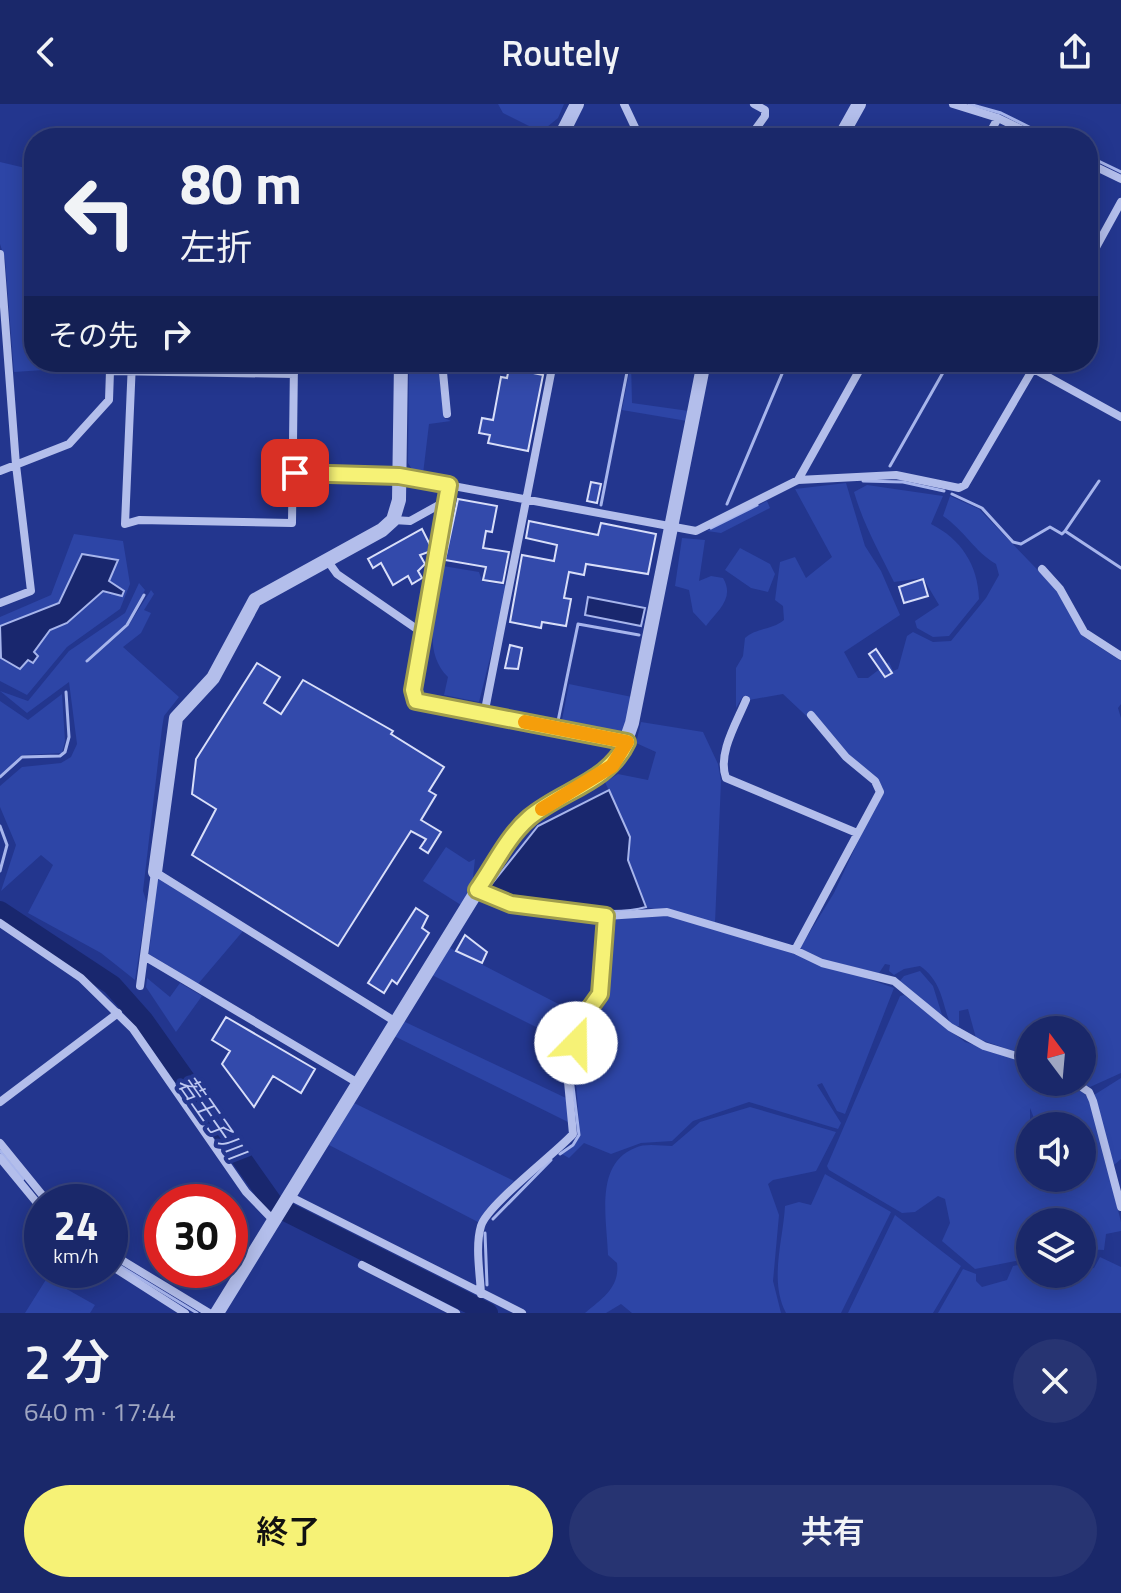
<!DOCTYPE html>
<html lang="ja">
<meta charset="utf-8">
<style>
body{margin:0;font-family:"Titillium Web","Noto Sans JP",sans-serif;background:#273472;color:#f1f3f6;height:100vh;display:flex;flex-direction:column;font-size:30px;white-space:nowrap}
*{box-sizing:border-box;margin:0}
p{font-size:26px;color:#9fa6c1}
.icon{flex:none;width:44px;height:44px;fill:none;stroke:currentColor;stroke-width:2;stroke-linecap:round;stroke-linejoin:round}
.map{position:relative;height:1209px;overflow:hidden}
.panel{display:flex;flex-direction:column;background:#1a286a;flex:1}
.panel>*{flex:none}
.guide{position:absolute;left:24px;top:24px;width:1074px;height:244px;border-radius:32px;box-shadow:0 4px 20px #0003,0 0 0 2px #38447e;background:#1a286a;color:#f1f3f6;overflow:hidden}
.needle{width:52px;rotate:344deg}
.controls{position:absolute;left:1016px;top:912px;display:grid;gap:16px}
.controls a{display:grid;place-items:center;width:80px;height:80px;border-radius:50%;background:#1a286a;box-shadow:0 4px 20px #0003,0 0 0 2px #38447e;font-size:40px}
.speed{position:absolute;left:24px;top:1080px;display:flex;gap:16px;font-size:40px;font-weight:700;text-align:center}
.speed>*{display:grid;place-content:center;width:104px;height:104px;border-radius:50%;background:#1a286a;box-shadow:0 4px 20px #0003,0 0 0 2px #38447e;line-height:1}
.speed small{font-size:20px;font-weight:400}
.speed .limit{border:12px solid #d22;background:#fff;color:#111}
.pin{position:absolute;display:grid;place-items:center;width:68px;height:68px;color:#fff;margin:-34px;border-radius:16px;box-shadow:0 4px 12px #0006}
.me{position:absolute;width:88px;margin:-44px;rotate:22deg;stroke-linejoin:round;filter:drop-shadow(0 0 6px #0008)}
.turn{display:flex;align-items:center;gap:28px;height:168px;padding:0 24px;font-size:36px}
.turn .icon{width:104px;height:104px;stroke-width:2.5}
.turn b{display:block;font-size:56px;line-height:68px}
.then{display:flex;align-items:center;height:76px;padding:0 24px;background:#0003;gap:16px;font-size:30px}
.round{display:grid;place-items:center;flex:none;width:84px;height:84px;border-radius:42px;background:#273472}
.summary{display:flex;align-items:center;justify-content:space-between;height:136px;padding:0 24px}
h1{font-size:48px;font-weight:600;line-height:60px}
.button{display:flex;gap:16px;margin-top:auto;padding:16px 24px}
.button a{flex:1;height:92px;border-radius:48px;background:#f6f276;color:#111;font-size:32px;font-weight:600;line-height:92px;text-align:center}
.button a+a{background:#273472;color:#f1f3f6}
header{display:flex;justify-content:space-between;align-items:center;height:104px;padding:0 24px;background:#1a286a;font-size:36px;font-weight:600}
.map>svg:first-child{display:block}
.green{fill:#2d45a6;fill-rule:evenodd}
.water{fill:#19276e;stroke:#a7b5ec;stroke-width:2}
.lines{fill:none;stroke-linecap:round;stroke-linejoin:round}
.stream{stroke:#a7b5ec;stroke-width:3}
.river{stroke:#19276e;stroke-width:20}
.building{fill:#334aab;stroke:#d8def9;stroke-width:2}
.minor{stroke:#b3beeb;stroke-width:8}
.tertiary{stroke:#b3beeb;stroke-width:14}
.route-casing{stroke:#a09d4d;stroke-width:20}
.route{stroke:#f6f276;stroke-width:14}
.slow{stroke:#f59e0b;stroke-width:14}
.labels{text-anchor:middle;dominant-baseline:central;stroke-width:8;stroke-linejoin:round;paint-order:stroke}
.water-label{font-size:24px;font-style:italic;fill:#bfc9f2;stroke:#23368e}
</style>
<header><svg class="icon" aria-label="back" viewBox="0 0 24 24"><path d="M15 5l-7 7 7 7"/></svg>Routely<svg class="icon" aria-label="share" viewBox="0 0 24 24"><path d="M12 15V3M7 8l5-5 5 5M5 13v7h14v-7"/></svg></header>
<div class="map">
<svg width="1121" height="1209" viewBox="0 0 1121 1209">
<rect width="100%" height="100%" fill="#23368e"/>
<path class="green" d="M498 0H564L558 14 541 28 503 9Z
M0 58 34 66V258H74V264L14 268 5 155 0 140Z
M409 258H438L444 314 451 317 429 320 423 370 413 367 408 359Z
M631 258 632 299 689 307 687 317 622 306Z
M846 379 865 442 881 467 900 511 844 548 858 574H868L889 558 893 567 898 565 907 532 913 528 933 538 951 537 986 494 999 471 996 460C974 447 965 427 943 412L950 392 979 405 1056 485 1084 533 1121 557V600L1118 604 1121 614V969L1090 983 1078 978H1082V926H1030V953L976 934 968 905 959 907V922H951C942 899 942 877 920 862L904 865 894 871 889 867 890 861 885 860 879 869 824 856 800 844 834 789 883 684 783 590 749 596 743 592 736 604V564L743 552 745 534C756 524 772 526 784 516L783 502 775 496 780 458 795 453 806 474 832 453 795 385Z
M867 381 943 392 931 420C961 435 978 461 979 495L949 532 933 533 917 524 915 517 939 501 923 474 894 478C879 447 864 422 854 388Z
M767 397 770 404 721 429 707 427Z
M74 430 123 437 130 480 120 505 67 543 27 591 0 577V551L33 548 50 526 67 519 103 487 111 491 109 477 82 450 59 499 0 522V513L51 491Z
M682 434 705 436 699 477 711 472 723 474C735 494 718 506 706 522L693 508 689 486 675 482Z
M740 444 770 460 775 470 768 488 751 484 725 466Z
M443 462 479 468 482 477 508 482 479 598 444 591 448 573C419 545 439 498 443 462Z
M139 479 145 486 126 520 86 557 128 522 151 486 154 490 144 506 151 509 141 529 123 543 179 593 164 612 162 624 143 787 147 799 135 876 101 849 28 809 53 761 41 751 1 787 16 741 0 703V682L22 663 61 659 71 653 77 640 69 578 27 609 0 587 28 597 69 547 125 509Z
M569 580 632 593 623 627 615 630 561 621Z
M62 590 65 637 62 649 22 651 0 671V597L28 616Z
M641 618 703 628 718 660 721 677 715 819 646 803 628 756 630 733 605 678 618 670 648 676 656 648 636 639Z
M446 743 469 758 475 755 472 782 461 801 423 777Z
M157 774 243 827 198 880 149 850Z
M666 811 795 849 894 884 845 1010 837 1007 822 979 817 981 841 1019 838 1025 749 998 693 1017 672 1037 641 1039 611 1050 584 1039 569 1054 562 1050 574 1042 580 1031 575 965 593 915 608 894 616 815Z
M450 844 578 910 570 940 432 871Z
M920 867 933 882 943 914 899 878 904 872Z
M147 874 170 893 180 879 202 892 176 928 146 883Z
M904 891 965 938 1030 959V978C1055 978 1075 975 1091 998L1121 1118V1127L1106 1130 1104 1146 1082 1145V1118H1030V1154L975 1165 942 1137 950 1119 945 1095 938 1092 915 1108 902 1109 829 1066 827 1062 900 892ZM1030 1004 1037 1022H1082V1074H1030Z
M403 917 566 994 570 1019 394 932Z
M1121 974V1055L1114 1061 1094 991Z
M354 999 514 1077 478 1118 329 1041Z
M750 1003 836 1028 816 1067 773 1076 768 1080 779 1111 773 1177 781 1209H632L621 1200 606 1209H585C603 1194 620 1183 617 1159L608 1151C607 1116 594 1060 635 1044 645 1039 661 1042 672 1042L700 1018Z
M825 1070 891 1108 841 1209H786C769 1177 783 1137 785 1102L799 1098 811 1101Z
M895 1111 961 1162 933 1209H848Z
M1100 1153 1121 1163V1209H938L963 1165 976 1170V1177L982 1183 1007 1176 1013 1162 1030 1159V1170H1082V1166L1094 1164Z
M47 1174 95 1201 90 1209H25Z"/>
<path class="water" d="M82 450 118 456 109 477 124 487 122 492 103 487 67 519 50 526 34 548 38 552 33 559 28 556 20 565 1 554 0 522 59 499Z
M588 493 645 504 641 522 585 511Z
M609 686 630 733 628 756 646 803C610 814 523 800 487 786L538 722Z"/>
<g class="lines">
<path class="stream" d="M969 0 1001 9 1051 34
M1088 52 1121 68
M890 362 949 258
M863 377 903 378 944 387
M952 390 982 404 1013 438 1021 440 1050 423 1062 430 1065 427 1099 377
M727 400 787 258
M601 401 629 258
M711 424 757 401
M1065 427 1121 464
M87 557 127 521 144 491
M558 617 578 520 639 531
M0 673 22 653 60 652 65 648 69 633 66 588
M0 722 7 741 0 767
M0 1047 23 1075
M560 1050 573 1041 579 1031 572 974 591 914 605 894 609 822
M493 1115 551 1056
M485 1129 487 1181
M110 1156 197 1209
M477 1204 480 1198"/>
<path class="river" d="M0 807 112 881 144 917 275 1102 488 1209"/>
</g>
<path class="building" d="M509 264 543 271 528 347 488 339 490 331 479 329 482 314 493 316 501 273 507 274Z
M591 378 601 380 597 399 587 397Z
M458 395 497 402 492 428 486 427 483 444 509 448 503 479 483 476 486 463 445 456Z
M529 417 598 431 601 419 656 430 648 470 586 460 584 471 569 468 564 494 571 495 566 522 542 518 541 524 510 518 522 451 554 457 557 441 526 434Z
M422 425 431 443V447L420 451 425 460 418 467 422 474 412 480 408 472 393 481 381 459 373 464 368 455Z
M923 475 928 492 904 499 899 483Z
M510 541 522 544 518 565 505 564Z
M876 545 892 569 885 573 869 550Z
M257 559 280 573 264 599 281 610 303 576 393 627 391 630 444 663 429 687 436 691 421 716 441 728 428 749 420 744 426 735 411 727 338 842 192 751 216 705 192 690 196 655Z
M416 804 428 812 422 824 429 829 397 880 392 876 384 889 368 879Z
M465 831 487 848 482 859 456 847Z
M226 913 315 965 301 989 273 972 254 1003 222 960 230 947 212 936Z"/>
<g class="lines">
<path class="minor" d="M624 0 640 34
M953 0 998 14 1039 34
M749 34 765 12V6L754 0
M987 34 998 14
M1088 59 1121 75
M0 150 16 361 31 487 0 499
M1088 158 1121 98
M132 258 125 420 139 416 292 419 294 258
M442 258 447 310
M585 258 552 264 484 611 626 637
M1021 258 1121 313
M0 367 69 340 109 296 110 267 294 270
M295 369 399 372 696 427 798 376 896 371 959 384 965 381 1037 258
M798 376 864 258
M393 416 410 417 446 397 449 381
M327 456 337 470 424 530 413 586 416 597 484 611
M1042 465 1060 485 1084 528 1121 552
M424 530 446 397
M746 596C737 618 717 650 726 674L857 729
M477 786 511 800 571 809 606 812 667 808 795 846 822 859 894 877 950 923 984 942 1030 956
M0 819 81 874 133 925 246 1088 274 1117
M795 846 880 688 875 677 846 653 811 611
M144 852 358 979
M140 882 155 768 396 918
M1074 978 1089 988 1093 997 1121 1103
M0 998 118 909
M0 1039 48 1098
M0 1054 42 1105
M289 1092 522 1209
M110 1149 209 1209
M110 1161 185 1209
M362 1161 456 1209
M481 1190C480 1169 475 1142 481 1122 487 1101 556 1049 573 1030L567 967 585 911 600 890 606 812"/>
<path class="tertiary" d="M556 34 563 28 577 0
M840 34 859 0
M155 768 176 614 213 574 255 496 382 426 393 416 399 396 401 258
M217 1209 504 743 528 714 612 662 623 645 632 619 704 258"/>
</g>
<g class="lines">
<g class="route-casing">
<path id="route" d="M295 369 399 372 449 381 413 586 416 597 627 638C608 679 562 686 529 714 507 733 494 762 477 786L511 800 606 812 600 890 585 911 576 939"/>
</g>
<use href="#route" class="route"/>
<path class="slow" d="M525 618 627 638 612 662 542 705"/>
</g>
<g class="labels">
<g class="water-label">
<text transform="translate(212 1013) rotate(55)">若王子川</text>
</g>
</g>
</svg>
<div class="controls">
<a><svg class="needle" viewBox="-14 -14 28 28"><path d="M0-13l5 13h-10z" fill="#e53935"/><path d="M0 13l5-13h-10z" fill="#9fa6c1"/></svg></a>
<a><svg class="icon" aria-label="sound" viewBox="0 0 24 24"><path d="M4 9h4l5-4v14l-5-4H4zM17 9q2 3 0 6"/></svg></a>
<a><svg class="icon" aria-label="layers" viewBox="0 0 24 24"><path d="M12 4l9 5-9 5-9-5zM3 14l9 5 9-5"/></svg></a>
</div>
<div class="speed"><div>24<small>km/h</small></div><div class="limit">30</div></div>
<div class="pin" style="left:295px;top:369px;background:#d93025"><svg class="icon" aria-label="arrive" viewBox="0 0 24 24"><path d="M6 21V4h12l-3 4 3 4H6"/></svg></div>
<svg class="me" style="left:576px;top:939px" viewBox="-20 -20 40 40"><circle r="19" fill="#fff"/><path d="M0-13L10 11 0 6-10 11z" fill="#f6f276"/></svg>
<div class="guide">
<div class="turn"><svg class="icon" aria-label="left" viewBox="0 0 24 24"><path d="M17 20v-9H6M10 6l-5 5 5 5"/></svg><div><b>80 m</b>左折</div></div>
<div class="then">その先<svg class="icon" aria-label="right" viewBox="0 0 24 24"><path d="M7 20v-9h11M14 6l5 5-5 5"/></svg></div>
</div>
</div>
<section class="panel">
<div class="summary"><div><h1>2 分</h1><p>640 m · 17:44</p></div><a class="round"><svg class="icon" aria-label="close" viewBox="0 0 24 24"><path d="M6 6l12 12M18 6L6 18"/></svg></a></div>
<div class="button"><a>終了</a><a>共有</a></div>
</section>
